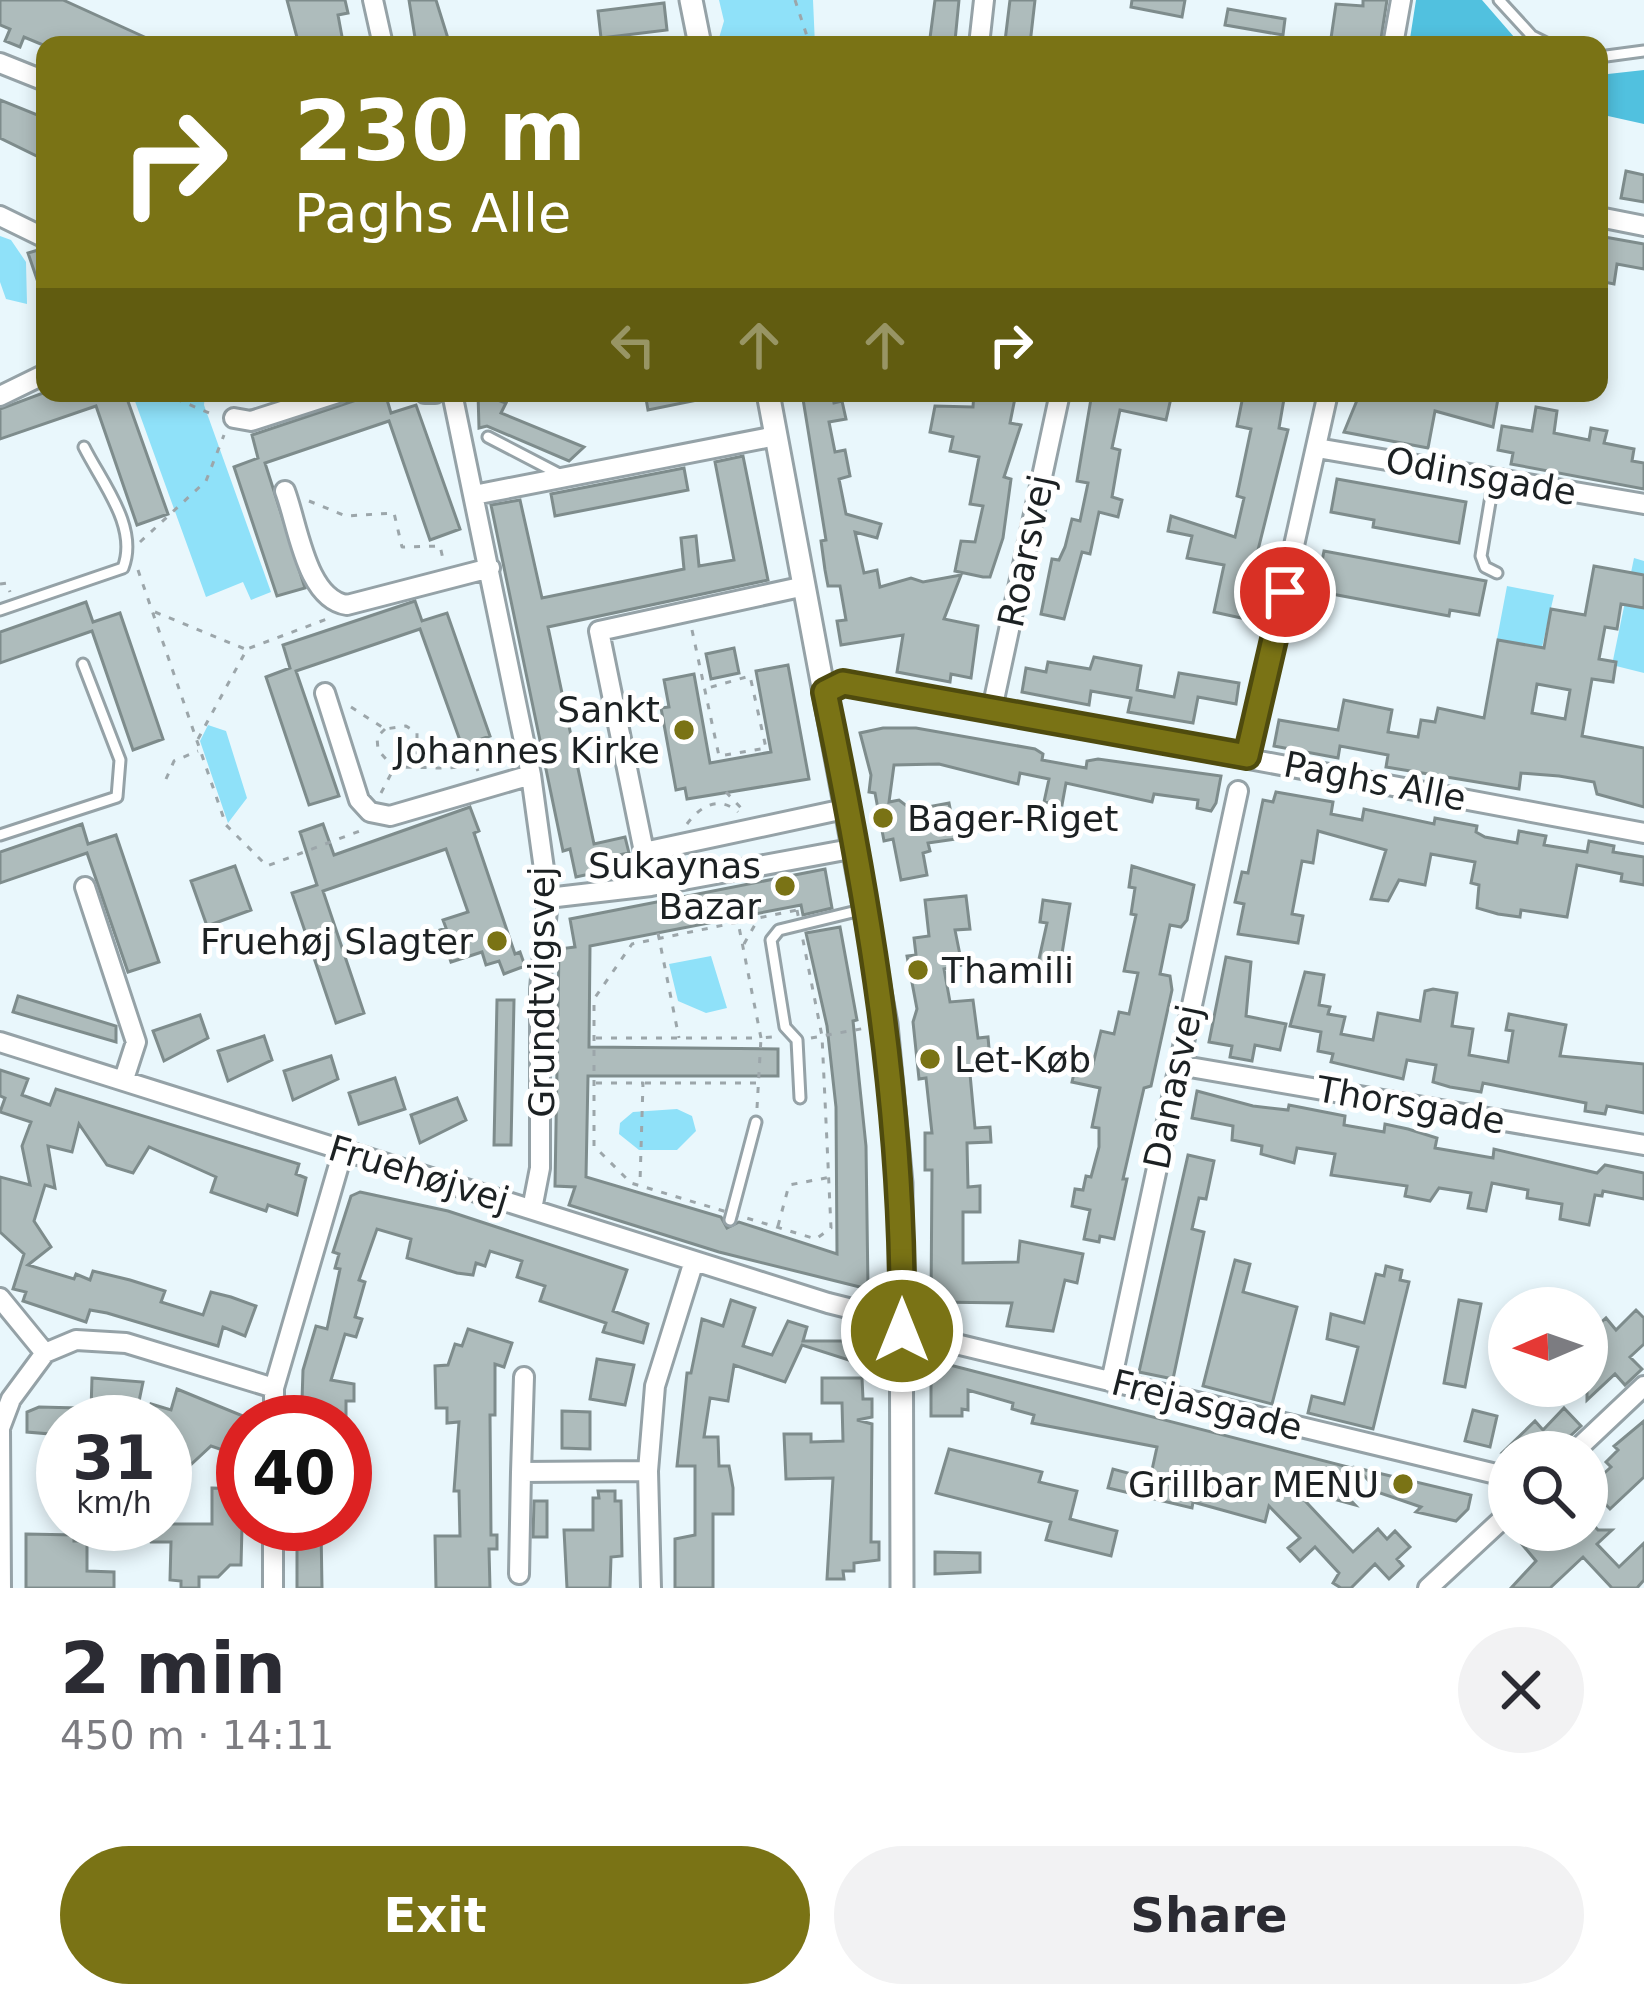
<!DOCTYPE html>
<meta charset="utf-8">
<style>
body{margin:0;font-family:"DejaVu Sans",sans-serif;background:#f2f2f3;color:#2b2b33;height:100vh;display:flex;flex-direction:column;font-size:45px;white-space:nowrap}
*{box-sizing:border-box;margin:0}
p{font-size:39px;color:#7c7c81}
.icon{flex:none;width:66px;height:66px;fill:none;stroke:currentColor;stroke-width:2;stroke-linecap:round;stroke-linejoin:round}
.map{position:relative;height:1588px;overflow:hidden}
.side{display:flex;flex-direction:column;background:#fff;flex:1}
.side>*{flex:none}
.hud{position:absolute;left:36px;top:36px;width:1572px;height:366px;border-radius:24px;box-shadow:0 6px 18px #0003;background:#7a7315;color:#fff;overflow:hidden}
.needle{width:78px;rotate:268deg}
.fabs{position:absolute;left:1488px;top:1287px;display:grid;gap:24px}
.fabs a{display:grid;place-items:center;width:120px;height:120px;border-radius:50%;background:#fff;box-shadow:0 6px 18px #0003;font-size:60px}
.speed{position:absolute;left:36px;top:1395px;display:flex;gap:24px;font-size:60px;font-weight:700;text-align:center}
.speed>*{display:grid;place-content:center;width:156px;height:156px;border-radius:50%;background:#fff;box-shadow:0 6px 18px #0003;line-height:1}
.speed small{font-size:30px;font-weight:400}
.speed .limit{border:18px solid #d22;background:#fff;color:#111}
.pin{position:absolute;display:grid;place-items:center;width:102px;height:102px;color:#fff;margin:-51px;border:6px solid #fff;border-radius:50%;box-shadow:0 3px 12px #0007}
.me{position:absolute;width:132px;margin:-66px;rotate:0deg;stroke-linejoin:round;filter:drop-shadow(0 0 9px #0008)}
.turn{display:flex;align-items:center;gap:42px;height:252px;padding:0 60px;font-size:54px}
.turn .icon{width:156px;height:156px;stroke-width:2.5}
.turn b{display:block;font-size:84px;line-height:102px}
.lanes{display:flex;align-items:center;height:114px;padding:0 60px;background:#0003;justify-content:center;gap:60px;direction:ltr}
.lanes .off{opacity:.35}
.round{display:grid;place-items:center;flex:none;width:126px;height:126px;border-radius:63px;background:#f2f2f3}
.summary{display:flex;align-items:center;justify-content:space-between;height:204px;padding:0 60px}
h1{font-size:72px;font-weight:700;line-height:90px}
.button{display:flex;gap:24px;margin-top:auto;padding:24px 60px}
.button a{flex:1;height:138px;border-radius:72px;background:#7a7315;color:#fff;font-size:48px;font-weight:700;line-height:138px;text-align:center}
.button a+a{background:#f2f2f3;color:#2b2b33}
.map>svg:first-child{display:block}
.green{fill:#8fe1f9}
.forest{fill:#51c1df}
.building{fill:#aebcbc;stroke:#7e8c8c;stroke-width:3;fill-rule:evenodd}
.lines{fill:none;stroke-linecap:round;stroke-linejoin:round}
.service-casing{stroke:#95a2a7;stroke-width:15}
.minor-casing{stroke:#95a2a7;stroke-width:24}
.tertiary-casing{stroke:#95a2a7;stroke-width:27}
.path{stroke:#9ca6aa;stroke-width:3;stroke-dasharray:6 9;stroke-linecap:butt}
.service{stroke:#fff;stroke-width:9}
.minor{stroke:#fff;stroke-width:18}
.tertiary{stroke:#fff;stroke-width:21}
.route-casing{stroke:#4f4b0e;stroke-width:30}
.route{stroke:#7a7315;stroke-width:21}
.poi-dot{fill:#7a7315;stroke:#fff;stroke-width:4.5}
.labels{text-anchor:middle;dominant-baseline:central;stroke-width:10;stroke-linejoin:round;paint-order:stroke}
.street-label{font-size:36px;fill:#1c2123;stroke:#fff}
.poi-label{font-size:36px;fill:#1c2123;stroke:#fff;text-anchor:end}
</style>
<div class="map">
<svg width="1644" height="1588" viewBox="0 0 1644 1588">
<rect width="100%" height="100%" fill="#e9f7fc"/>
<path class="green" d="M719 0H813L815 45H751L719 38 724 21Z
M0 236 11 240 26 262 27 304 6 299 0 282Z
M132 393H205L204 405 271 592 251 600 243 582 206 597Z
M1634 558 1644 561V673L1612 665Z
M1507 586 1554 595 1542 647 1497 639Z
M208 725 226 731 247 798 228 823 200 741Z
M711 956 727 1008 706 1013 678 1001 669 964Z
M677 1109 692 1116 696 1131 677 1150H639L619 1134 620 1123 633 1112Z"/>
<path class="forest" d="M1416 0H1482L1521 45H1409Z
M1644 70V124L1599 114V75Z"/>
<path class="building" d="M0 0H63L162 45H43L24 37 20 47 5 41 10 29 0 25Z
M287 0H345L348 13 338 15 343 42 299 45Z
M409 0H436L450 45 416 44Z
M935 0H959L955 41 930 38Z
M1010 0H1035L1030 44 1005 41Z
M1132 0H1185L1182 17 1131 7Z
M1363 0H1387L1380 45 1348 40 1347 45H1330L1336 4 1363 6Z
M664 3 667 30 601 38 598 11Z
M1228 9 1285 19 1283 35 1225 25Z
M0 100 45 118V160L0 138Z
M1626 171 1644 175V202L1621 198Z
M1599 236 1644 244V269L1617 264 1614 284 1599 281Z
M38 250 45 251 43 297 28 253Z
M43 393H96L98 398 125 393 168 514 137 525 96 406 0 439V409Z
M377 393H385L391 413 416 405 460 529 430 540 389 421 265 463 305 588 277 596 234 467 258 458 252 435Z
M478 393 506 403 501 413 584 447 569 461 487 426 479 428Z
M645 393H696L697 400 648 410Z
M802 393H832L834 403 842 401 846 419 829 422 835 452 845 450 850 476 839 479 846 514 881 524 877 538 855 532 864 573 877 570 880 587 911 578 923 582 961 575 944 619 978 626 971 678 951 674 950 682 897 672 903 635 841 645 837 621 846 620 840 586H828L825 570 821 541 826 540Z
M974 393H1016L1010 423 1021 425 1004 477 1011 479 1003 538 990 577H983L955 571 961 541 975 542 983 506 970 504 979 457 950 451 953 437 930 432 935 406 973 407Z
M1092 393 1171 398 1166 420 1120 410 1112 448 1120 450 1112 497 1122 500 1118 517 1099 512 1090 554 1082 552 1064 619 1041 614 1052 559 1059 560 1065 547 1072 519 1080 521 1088 483 1077 481Z
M1260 393H1285L1279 428 1288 430 1241 618 1214 612 1224 565 1187 558 1192 536 1168 531 1171 516 1235 537 1244 498 1237 496 1251 429 1237 426 1242 401Z
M1360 393 1466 399 1467 393H1499L1493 427 1435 411 1428 448 1344 432Z
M1536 407 1557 411 1554 433 1589 440 1591 428 1607 431 1604 443 1634 449 1632 461 1644 463V489L1511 464 1513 453 1498 450 1502 426 1532 431Z
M743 456 768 580 548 627 594 844 625 837 629 853 619 855 622 867 576 877 570 849 563 851 491 505 520 500 542 598 684 569 681 538 696 536 699 566 734 560 715 462Z
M684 468 688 490 555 516 551 494Z
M1337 479 1466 502 1459 543 1373 527 1374 520 1331 512Z
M1324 551 1486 581 1479 615 1450 610 1449 616 1316 591Z
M1594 566 1644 575V608L1621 604 1617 629 1605 627 1599 659 1616 662 1613 682 1592 679 1582 736 1644 748V807L1597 794 1594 782 1559 776 1521 773 1519 789 1386 767 1388 755 1340 746 1338 758 1274 746 1279 720 1338 730 1344 700 1392 710 1388 732 1418 737 1421 720 1435 722 1438 708 1484 718 1498 640 1544 648 1551 609 1585 615ZM1537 684 1570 690 1565 719 1532 713Z
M415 601 422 621 447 613 490 736 462 746 420 629 296 671 339 796 309 805 266 677 290 668 283 645Z
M86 602 93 622 120 613 163 739 133 750 92 631 0 663V632Z
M734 648 739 673 711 679 706 654Z
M1094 657 1141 666 1137 690 1174 697 1179 673 1239 683 1236 704 1198 697 1193 723 1128 712 1131 698 1091 691 1089 705 1022 692 1026 668 1046 672 1048 662 1090 669Z
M788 665 809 779 687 799 685 788 676 790 661 708 669 707 664 680 694 674 710 763 771 752 756 671Z
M883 728H916L1035 749 1043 754 1042 760 1086 768 1087 761 1098 759 1221 776 1216 803 1211 811 1197 808 1198 800 1154 794 1152 802 1066 783 1062 805 1044 802 1049 779 1020 773 1018 784 939 764 894 765 889 802 899 800 912 810 949 803 956 839 928 843 930 851 923 853 927 875 901 880 893 839 884 841 875 793 869 792 871 775 860 733Z
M1276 792 1333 802 1331 814 1362 820 1364 809 1434 824 1435 818 1477 826 1476 832 1485 837 1517 843 1519 831 1546 836 1544 845 1587 852 1589 841 1614 846 1613 852 1644 857V885L1621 881 1622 874 1577 865 1567 917 1521 910 1520 917 1498 914 1477 908 1479 885 1471 883 1475 862 1431 854 1425 885 1399 880 1388 901 1371 899 1386 850 1318 831 1313 863 1302 861 1292 914 1303 916 1298 943 1238 934 1244 904 1235 902 1242 872 1248 873 1263 800 1273 802Z
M470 807 479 831 474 833 515 954 520 952 525 966 504 974 499 961 486 965 482 952 451 962 440 930 446 928 443 920 468 912 446 849 323 891 364 1013 336 1023 292 893 317 885 300 832 323 824 334 855Z
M82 824 88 844 116 835 159 962 128 972 87 853 0 883V852Z
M235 866 251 910 207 926 191 881Z
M1132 866 1194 885 1187 920 1181 927 1170 925 1160 974 1170 976 1172 990 1151 1086 1144 1088 1123 1179H1127L1114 1239 1100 1236 1099 1242 1084 1239 1090 1210 1072 1206 1075 1189 1083 1190 1086 1176 1091 1177 1099 1147V1128L1092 1127 1100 1088 1072 1082 1077 1061 1093 1064 1101 1031 1114 1034 1119 1012 1129 1014 1138 973 1124 971 1136 915 1131 914 1135 888 1129 887Z
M825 869 832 908 803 915 801 905 590 946 589 1047 778 1049V1076H588L586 1177 721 1217 727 1228 739 1222 837 1254 836 1107 827 1026 806 933 840 927 857 1020 853 1021 866 1146 868 1289 719 1252 569 1205 575 1187 555 1186 559 949 575 947 570 919Z
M966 896 970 929 955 930 962 965 944 969 950 1002 973 1000 978 1038 988 1037 991 1071 970 1074 975 1128 990 1127 991 1142 967 1143 968 1187 980 1186V1212H963V1263L1018 1262 1020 1241 1083 1254 1077 1283 1065 1280 1053 1331 1007 1326 1012 1303 931 1302 932 1170H925V1133H932L926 1078 919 1079 913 1022 917 1009 907 956 916 955 914 938 929 936 925 900Z
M1043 900 1070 904 1059 972 1037 968 1047 923 1040 922Z
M1226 957 1251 962 1246 1016 1286 1024 1280 1050 1255 1045 1252 1061 1230 1057 1232 1046 1209 1042Z
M1305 972 1324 975 1319 1005 1330 1007 1328 1014 1345 1017 1341 1034 1373 1040 1378 1013 1420 1021 1425 991 1433 989 1457 993 1452 1026 1473 1029 1469 1055 1508 1062 1513 1031 1506 1030 1509 1014 1566 1025 1560 1056 1644 1064V1113L1607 1106 1605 1114 1585 1111 1586 1103 1483 1083 1481 1092 1450 1087 1433 1082 1436 1065 1407 1060 1403 1079 1331 1062 1333 1054 1318 1051 1321 1032 1290 1026Z
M18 996 116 1026V1042L13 1012Z
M497 1000H514L511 1145H494Z
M200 1015 208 1038 164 1061 153 1031Z
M264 1036 272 1060 228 1081 218 1051Z
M331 1056 338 1079 293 1100 284 1071Z
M0 1070 28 1079 22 1095 50 1105 56 1089 299 1164 296 1174 306 1178 297 1215 268 1205 266 1211 211 1192 216 1177 149 1147 133 1173 107 1165 79 1124 72 1152 48 1146 55 1188 45 1185 34 1221 51 1247 28 1265 74 1279 76 1274 90 1280 93 1271 130 1280 165 1291 161 1302 203 1315 211 1292 231 1297 256 1306 245 1336 223 1327 218 1346 107 1313 90 1310 86 1322 23 1301 26 1292 13 1289 24 1254 0 1232V1177L30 1185 22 1146 31 1122 0 1112 5 1098 0 1096Z
M395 1078 405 1109 359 1124 349 1093Z
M1197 1091 1253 1106 1288 1110 1289 1105 1345 1116 1344 1125 1384 1132 1385 1124 1408 1129 1437 1138 1435 1148 1493 1158 1494 1149 1597 1173 1605 1165 1644 1173V1199L1603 1191 1602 1196 1595 1195 1589 1225 1560 1219 1562 1204 1527 1198 1528 1190 1492 1183 1486 1211 1468 1208 1471 1193 1439 1188 1430 1201 1405 1196 1407 1186 1331 1175 1335 1154 1297 1148 1294 1163 1261 1154 1262 1146 1232 1140 1233 1126 1192 1118Z
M457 1098 466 1120 420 1143 411 1115Z
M1188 1155 1214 1161 1206 1199 1199 1198 1192 1229 1204 1232 1173 1379 1139 1372Z
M360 1192 448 1211 627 1270 613 1311 648 1324 643 1343 603 1332 606 1323 540 1301 545 1286 517 1277 522 1261 490 1251 485 1266 476 1263 473 1275 457 1273 407 1258 411 1239 377 1229 359 1280 365 1282 355 1317 362 1319 356 1337 345 1334 331 1380 354 1384V1401H346V1422H313V1402L302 1401 303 1370 316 1326 327 1329 340 1269 335 1268 339 1254 333 1252 351 1196Z
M1235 1260 1250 1264 1243 1292 1297 1307 1272 1404 1203 1386Z
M1386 1266 1402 1270 1400 1280 1409 1282 1373 1429 1308 1413 1312 1396 1344 1404 1358 1347 1327 1339 1331 1314 1364 1323 1376 1274 1384 1276Z
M731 1300 755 1308 743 1346 772 1355 788 1321 807 1327 803 1341H858V1363L802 1345 785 1382 734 1365 728 1401 710 1398 704 1437H718L719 1466H729L733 1488V1514H713V1588H675V1539L695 1535V1466H677L687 1373H691L702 1319 723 1326Z
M1459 1300 1481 1304 1465 1387 1444 1383Z
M1636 1310 1644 1318V1344L1630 1357 1642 1369 1625 1385 1615 1374 1587 1400V1335L1606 1318 1616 1330Z
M468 1329 512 1343 504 1367 495 1364V1415H490L491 1535H497V1549H489L490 1588H436L435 1536H460L459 1491H454L459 1422 447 1423V1408H436L435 1366 448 1365 455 1344 462 1346Z
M597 1359 634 1365 625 1405 590 1399Z
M938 1362 1356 1469 1352 1485 1359 1493 1339 1488 1355 1505 1293 1488 1353 1552 1378 1529 1387 1539 1395 1531 1410 1547 1397 1559 1403 1566 1389 1579 1375 1564 1351 1588H1341L1333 1583 1339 1573 1315 1547 1300 1561 1288 1548 1300 1538 1269 1506 1265 1522 1193 1502 1192 1508 1108 1488 1113 1469 1150 1479 1157 1447 1032 1423 1034 1415 1012 1409 1013 1403 968 1390V1410L962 1409V1416H931V1368Z
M92 1378 143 1382 137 1411 91 1410Z
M822 1378H862L863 1399H872V1417L857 1420 872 1424 871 1542H879V1560L854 1563V1571H843L844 1579H827L833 1478 786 1479 784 1434H811V1442L843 1441 842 1403H822Z
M177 1389 243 1416V1457L211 1446 184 1471 165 1444V1422H146L151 1404 171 1410Z
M39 1407 78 1408 77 1422H63V1435L27 1432V1412Z
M1564 1408 1581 1426 1553 1452H1503L1535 1421 1543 1430Z
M1473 1410 1497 1416 1490 1447 1465 1441Z
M562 1411 590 1412V1449L562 1448Z
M1644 1421V1477L1610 1509 1589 1487 1611 1467 1606 1462 1618 1450 1614 1446Z
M949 1449 1042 1472 1039 1482 1077 1491 1070 1519 1117 1531 1111 1556 1046 1540 1051 1522 936 1493Z
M1357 1468 1471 1495 1468 1509 1456 1521 1416 1512 1421 1507 1380 1493Z
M212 1488 243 1489 241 1565H230L218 1577H199V1588H181V1581L170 1580 171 1542H151L145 1524H212Z
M598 1491H615V1501H621L622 1556 611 1557 610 1588H567L564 1530H593V1498H599Z
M534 1501H547V1537H533Z
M1587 1518 1598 1530H1612L1597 1544 1619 1567 1644 1543V1580L1637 1588H1612L1583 1557 1550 1588H1511L1536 1561 1510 1530H1548L1563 1545 1578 1530H1587Z
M297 1528H321L322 1588H297Z
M26 1534 74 1535V1541H87V1571L114 1572V1588H26Z
M935 1552 980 1553V1572L935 1574Z"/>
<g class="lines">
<g class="service-casing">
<path id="service" d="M1499 0 1532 36 1550 45
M1599 57 1644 51
M488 437 563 476
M1494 478 1481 556 1485 567 1497 573
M0 610 123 568C139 527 102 483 84 447
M0 835 117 797 120 760 83 664
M800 1098 797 1040 785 1027 771 940 779 930 865 909
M730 1220 756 1122"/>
</g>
<g class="minor-casing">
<path id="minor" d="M373 0 383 45
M979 45 984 0
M1393 45 1401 0
M0 63 45 81
M0 216 45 238
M1599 217 1644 226
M425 393H435
M452 393 531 775 548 898 540 989V1168L532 1209
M0 396 45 374
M234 418 251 421 338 393
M1317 448 1644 504
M285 491C298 525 306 599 347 605L490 568
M474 495 776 436
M825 692 843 683 1644 833
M325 693 359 800 370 812 390 816 531 775
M992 709 1060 393
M1247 756 1328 393
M644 852 849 808
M651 886 599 631 805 586
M85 887 136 1042 124 1079
M548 898 651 886 856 848
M0 1042 828 1303 864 1312 903 1310
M1178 1065 1644 1145
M0 1298 45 1353
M902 1331 1492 1473 1509 1485
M524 1377 521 1472 648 1471
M1111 1382 1238 791
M274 1422V1388L343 1151
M1574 1452 1644 1386
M519 1574 521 1472
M1 1588 0 1428 11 1399 45 1353 76 1340 126 1343 274 1388
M273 1588V1524
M651 1588 648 1471 655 1386 694 1261
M1428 1588 1509 1513"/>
</g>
<g class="tertiary-casing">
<path id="tertiary" d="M691 0 700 45
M768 393 886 1024 901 1183 902 1588"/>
</g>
<path class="path" d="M795 0 810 45
M162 393 214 415
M309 501 346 516 394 513 402 547 440 546 443 559
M140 542 206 481 224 435
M138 570 226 825 267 866 365 829
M0 584 7 583 10 592
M155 612 245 649
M692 630 719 756 766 748 750 676 704 689
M351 707 385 729 406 726 417 733V761
M385 729 377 737 378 750 394 768C423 765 446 772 475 764L478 771
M198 739 247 649 327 619
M166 779 174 761 198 751
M726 792 742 809
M381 793 394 768
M687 824C700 806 719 795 738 812
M797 910 822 1036 831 1228 816 1239 631 1183 594 1146V999L632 944Z
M658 933 679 1038
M744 944 757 921
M596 1038H761L738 922
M811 1038 866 1028
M596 1083H643L640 1182
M645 1083H758
M757 1108 761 1038 772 1037
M778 1226 789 1185 831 1177"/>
<use href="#service" class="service"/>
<use href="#minor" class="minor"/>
<use href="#tertiary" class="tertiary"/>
</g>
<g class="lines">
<g class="route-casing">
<path id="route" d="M902 1331C905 1114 869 904 825 692L843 683 1247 756 1285 592"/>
</g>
<use href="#route" class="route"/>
</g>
<g class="poi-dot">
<circle cx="684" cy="730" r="12"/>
<circle cx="883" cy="818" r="12"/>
<circle cx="785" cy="886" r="12"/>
<circle cx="497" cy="941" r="12"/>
<circle cx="918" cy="970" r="12"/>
<circle cx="930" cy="1059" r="12"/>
<circle cx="1403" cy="1484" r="12"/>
</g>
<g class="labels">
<g class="street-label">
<text transform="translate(1481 476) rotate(10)">Odinsgade</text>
<text transform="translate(1026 551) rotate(-78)">Roarsvej</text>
<text transform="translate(1375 781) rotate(11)">Paghs Alle</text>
<text transform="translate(541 992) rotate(-90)">Grundtvigsvej</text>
<text transform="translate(1173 1087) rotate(-78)">Danasvej</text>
<text transform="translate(1411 1105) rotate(10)">Thorsgade</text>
<text transform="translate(419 1174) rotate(17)">Fruehøjvej</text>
<text transform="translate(1207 1405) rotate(14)">Frejasgade</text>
</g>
<g class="poi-label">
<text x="660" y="709">Sankt<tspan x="660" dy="41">Johannes Kirke</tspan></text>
<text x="907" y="818" text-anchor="start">Bager-Riget</text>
<text x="761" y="865">Sukaynas<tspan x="761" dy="41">Bazar</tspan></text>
<text x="473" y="941">Fruehøj Slagter</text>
<text x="942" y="970" text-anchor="start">Thamili</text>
<text x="954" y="1059" text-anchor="start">Let-Køb</text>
<text x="1379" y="1484">Grillbar MENU</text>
</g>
</g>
</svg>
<div class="fabs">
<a><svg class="needle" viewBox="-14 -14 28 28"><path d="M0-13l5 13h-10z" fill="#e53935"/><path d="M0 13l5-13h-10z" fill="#7c7c81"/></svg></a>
<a><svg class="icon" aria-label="search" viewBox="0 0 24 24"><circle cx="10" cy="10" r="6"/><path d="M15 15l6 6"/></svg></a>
</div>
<div class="speed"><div>31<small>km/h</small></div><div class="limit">40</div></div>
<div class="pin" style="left:1285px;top:592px;background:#d93025"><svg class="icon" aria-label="arrive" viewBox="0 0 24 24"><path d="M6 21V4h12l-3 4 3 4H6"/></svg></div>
<svg class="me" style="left:902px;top:1331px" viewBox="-20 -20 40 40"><circle r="17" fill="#7a7315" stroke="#fff" stroke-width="3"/><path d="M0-11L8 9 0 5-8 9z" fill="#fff"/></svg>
<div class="hud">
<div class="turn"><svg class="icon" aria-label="right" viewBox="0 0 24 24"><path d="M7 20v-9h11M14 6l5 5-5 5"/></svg><div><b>230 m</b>Paghs Alle</div></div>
<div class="lanes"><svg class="icon off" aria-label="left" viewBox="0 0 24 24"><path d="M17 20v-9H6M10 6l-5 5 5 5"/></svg><svg class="icon off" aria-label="ahead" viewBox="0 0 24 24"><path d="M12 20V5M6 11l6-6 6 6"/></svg><svg class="icon off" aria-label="ahead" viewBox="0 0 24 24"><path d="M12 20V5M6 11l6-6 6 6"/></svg><svg class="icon" aria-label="right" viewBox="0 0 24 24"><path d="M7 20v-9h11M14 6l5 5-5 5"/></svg></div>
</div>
</div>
<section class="side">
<div class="summary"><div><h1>2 min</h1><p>450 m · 14:11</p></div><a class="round"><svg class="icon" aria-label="close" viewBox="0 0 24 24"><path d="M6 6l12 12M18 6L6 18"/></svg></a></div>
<div class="button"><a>Exit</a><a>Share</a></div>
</section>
